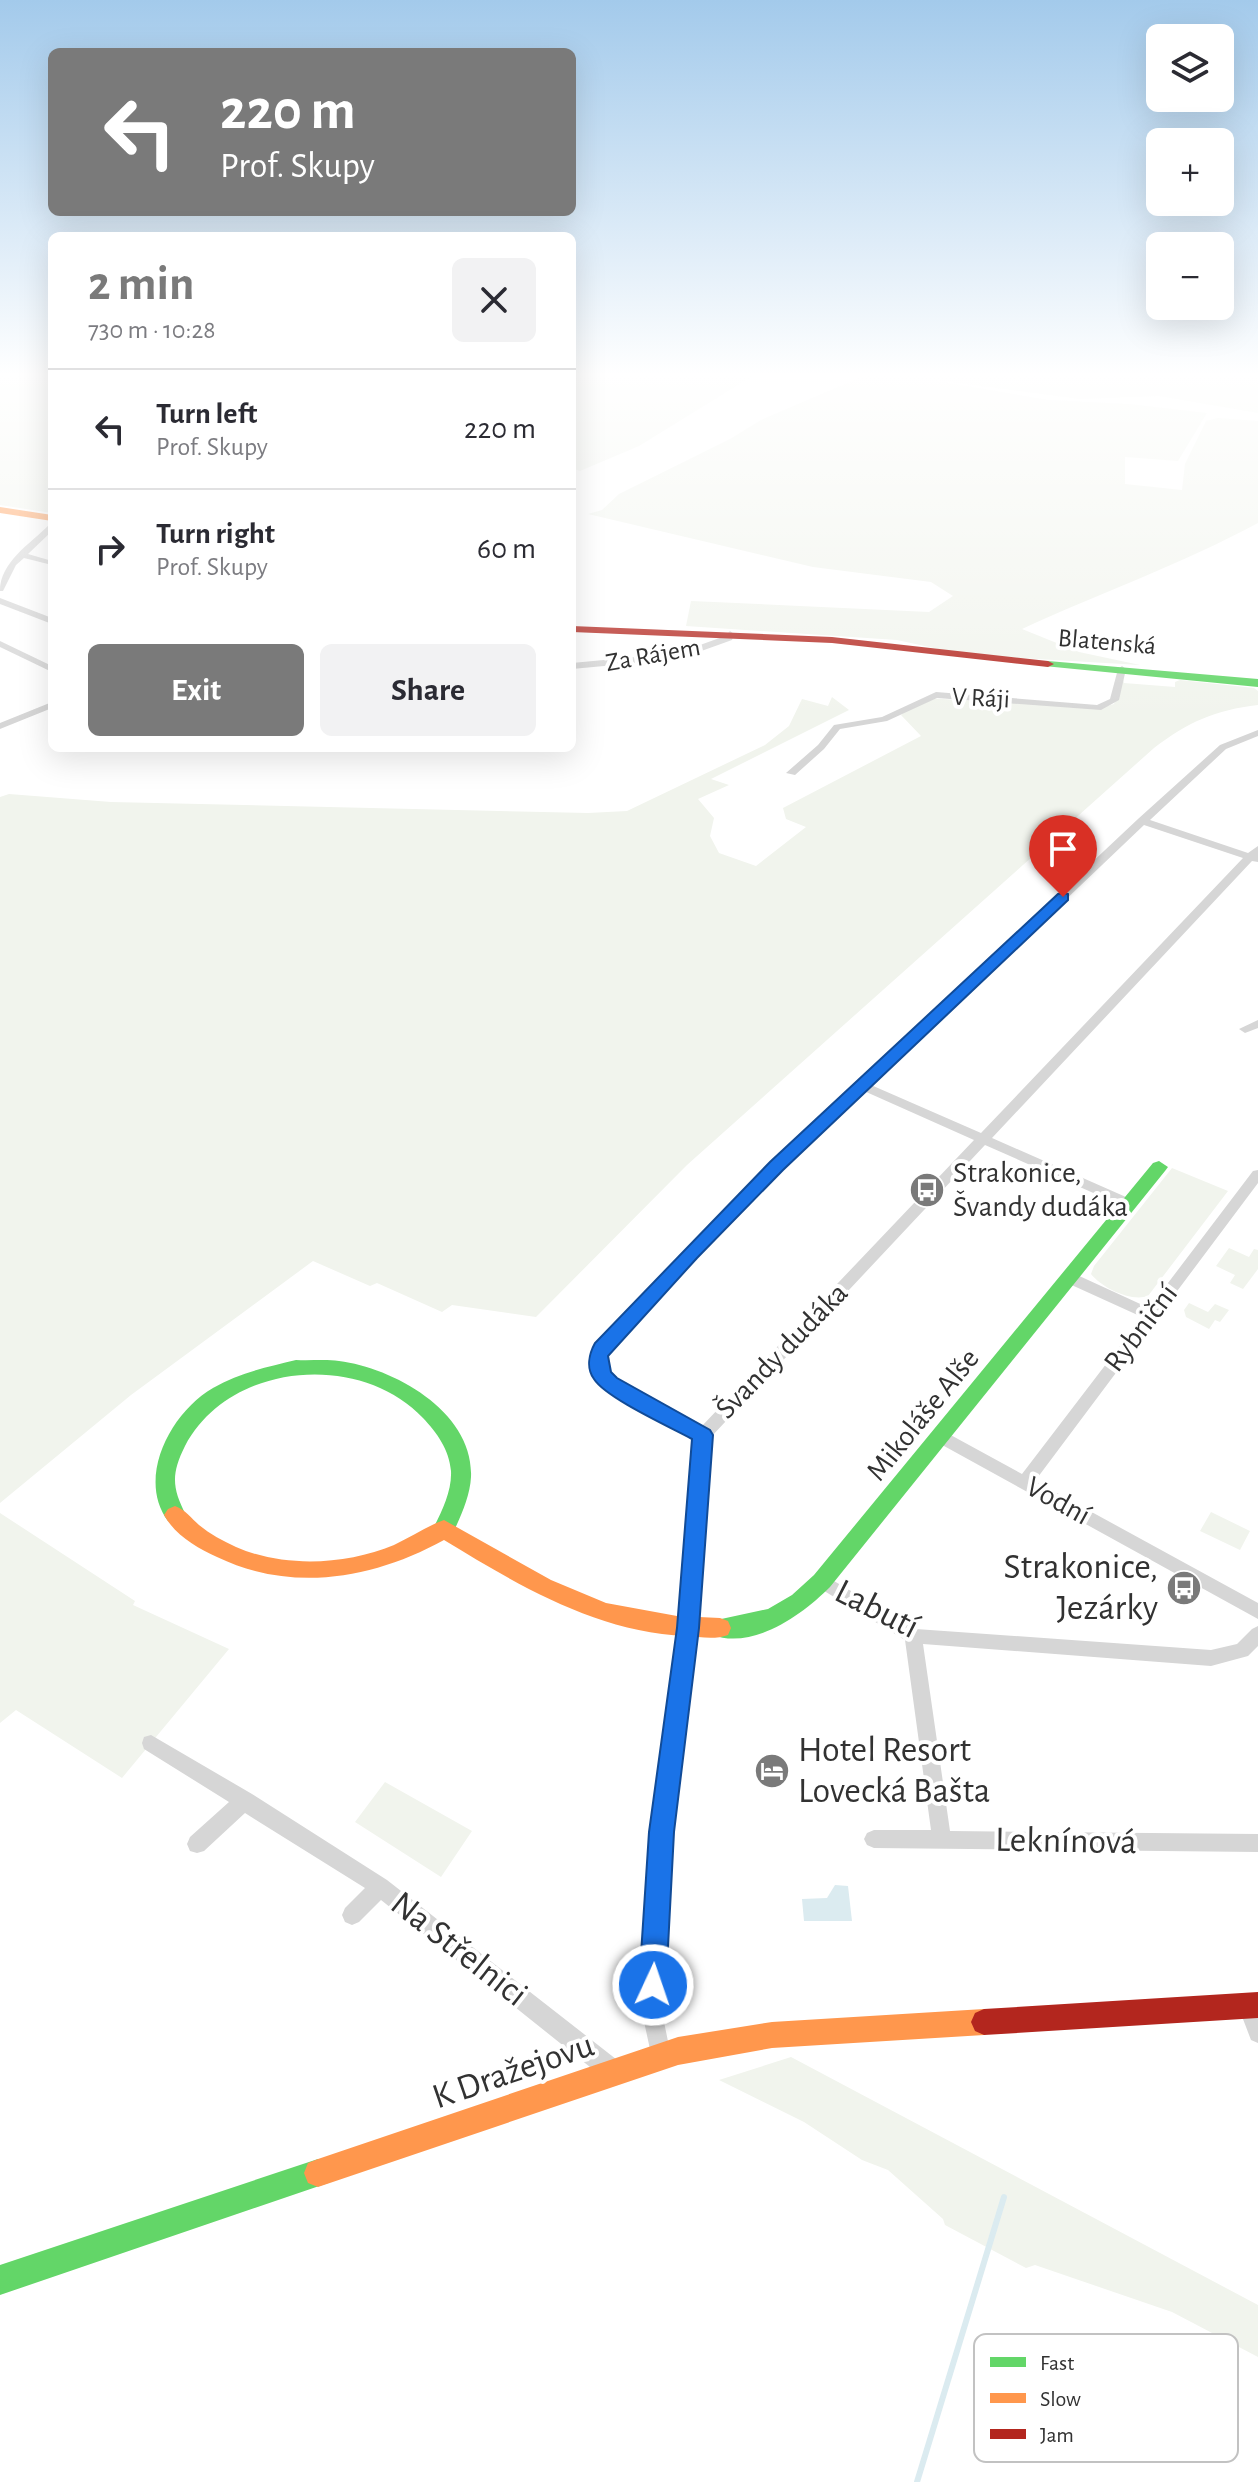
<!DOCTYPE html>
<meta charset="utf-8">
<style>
body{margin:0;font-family:"Alegreya Sans",sans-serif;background:#f2f2f3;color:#2b2b33;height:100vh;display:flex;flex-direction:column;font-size:30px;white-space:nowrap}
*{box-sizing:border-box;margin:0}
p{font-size:26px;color:#7c7c81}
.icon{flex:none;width:44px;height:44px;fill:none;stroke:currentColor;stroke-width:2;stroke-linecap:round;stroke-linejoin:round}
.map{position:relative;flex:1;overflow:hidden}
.sheet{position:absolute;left:48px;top:232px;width:528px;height:520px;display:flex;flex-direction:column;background:#fff;border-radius:12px;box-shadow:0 8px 32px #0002}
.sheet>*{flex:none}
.top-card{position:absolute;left:48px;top:48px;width:528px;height:168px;border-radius:12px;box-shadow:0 8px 32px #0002;background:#7a7a7a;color:#fff;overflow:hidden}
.buttons{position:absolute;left:1146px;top:24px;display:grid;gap:16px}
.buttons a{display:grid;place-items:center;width:88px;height:88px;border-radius:12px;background:#fff;box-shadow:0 8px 32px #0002;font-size:40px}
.pin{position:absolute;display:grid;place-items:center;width:68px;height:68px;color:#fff;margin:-82px -34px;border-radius:50% 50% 50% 0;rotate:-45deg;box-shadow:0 0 8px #0007}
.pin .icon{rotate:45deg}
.me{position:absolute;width:88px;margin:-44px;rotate:3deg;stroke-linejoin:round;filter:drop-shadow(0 0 6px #0008)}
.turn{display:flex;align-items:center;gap:28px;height:168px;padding:0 40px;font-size:36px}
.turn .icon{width:104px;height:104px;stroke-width:2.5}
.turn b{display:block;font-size:56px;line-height:68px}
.round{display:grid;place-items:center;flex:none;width:84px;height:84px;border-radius:12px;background:#f2f2f3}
.headline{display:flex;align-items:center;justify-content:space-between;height:136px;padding:0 40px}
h1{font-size:48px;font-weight:700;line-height:60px;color:#7a7a7a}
.button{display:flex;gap:16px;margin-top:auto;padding:16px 40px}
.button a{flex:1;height:92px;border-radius:12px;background:#7a7a7a;color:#fff;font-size:32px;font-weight:700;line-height:92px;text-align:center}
.button a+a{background:#f2f2f3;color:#2b2b33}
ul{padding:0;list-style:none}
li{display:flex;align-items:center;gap:24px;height:120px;padding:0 40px;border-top:2px solid #e1e1e2}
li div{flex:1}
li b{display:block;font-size:30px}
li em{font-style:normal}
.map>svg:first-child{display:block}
.green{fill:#f1f4ed}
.water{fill:#dbebf0}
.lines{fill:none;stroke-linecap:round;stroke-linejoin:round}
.stream{stroke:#dbebf0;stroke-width:6}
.street{fill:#d6d6d6;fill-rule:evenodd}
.fast{fill:#63d668;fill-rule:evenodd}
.slow{fill:#ff974d;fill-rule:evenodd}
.jam{fill:#b3261e;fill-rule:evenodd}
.route{fill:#1a73e8;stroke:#114b97;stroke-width:2}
.labels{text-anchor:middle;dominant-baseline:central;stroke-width:8;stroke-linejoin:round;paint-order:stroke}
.far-street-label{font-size:26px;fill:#323232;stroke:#fff}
.poi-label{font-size:30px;fill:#323232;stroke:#fff;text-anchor:start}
.street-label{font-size:30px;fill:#323232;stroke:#fff}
.near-poi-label{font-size:36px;fill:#323232;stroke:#fff;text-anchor:end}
.near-street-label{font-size:36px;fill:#323232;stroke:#fff}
.key{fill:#fff;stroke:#c2c2c2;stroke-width:2}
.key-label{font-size:22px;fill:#323232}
</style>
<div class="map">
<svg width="1258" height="2482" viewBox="0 0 1258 2482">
<rect width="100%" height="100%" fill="#fff"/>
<path class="green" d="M0 372H52V513L0 505Z
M572 372H759L639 446 580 471 572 468Z
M849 372H1258V413L1159 396 1080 399 927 379 1048 400 1129 404 1207 413 1178 461 1125 457V484L1182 490 1185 464 1206 421 1218 418 1258 421V523C1182 564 1100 593 1022 629L1079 652 1140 665 966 655 897 640 686 626 691 601 929 612 953 596 931 582 813 567 588 514 602 510 619 494 730 439 761 420 861 377Z
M1123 679 1124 683 1175 687V682L1180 680 1254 688 1258 691V705C1215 710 1188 722 1154 748L687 1165 536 1317 452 1305 442 1312 377 1283 370 1286 313 1261 131 1395 0 1503V797L9 794 111 802 588 813 627 811 765 745 789 726 802 699 828 706 832 697 849 710 711 779 729 785 698 799 714 818 710 836 719 853 756 866 806 827 786 819 783 808 921 736 901 715 924 698 1100 708 1114 704Z
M1172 1168 1228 1191 1148 1296C1131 1302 1102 1288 1091 1274L1094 1266Z
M1229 1248 1249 1257 1254 1249 1258 1250V1269L1243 1289 1230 1283 1235 1275 1216 1266Z
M1189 1303 1208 1312 1215 1304 1229 1310 1220 1322 1215 1320 1209 1329 1186 1317 1184 1310Z
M1211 1512 1250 1531 1240 1550 1200 1531Z
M0 1513 135 1601 133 1605 229 1649 122 1778 16 1710 0 1723Z
M385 1782 472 1831 441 1877 355 1822Z
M791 2057 1258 2305V2357L1172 2312 1035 2265 1026 2268 945 2225 943 2219 888 2170 862 2160 804 2122 719 2080Z"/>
<path class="water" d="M835 1885 848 1886 852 1921H804L802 1899 827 1898Z"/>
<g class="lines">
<path class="stream" d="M917 2482 1004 2197"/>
<path class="street" d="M49 525H52V531L28 554 52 561V565L24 558 16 565 3 591H0C0 562 30 544 49 525Z
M0 598 52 618V624L0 604Z
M730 631 734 634 732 640 679 659 572 669V663L678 653 725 636Z
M0 641 52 666V672L0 647Z
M1122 666 1126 669 1119 700 1101 710 937 698 887 721 840 729 824 749 795 775 786 773 818 745 834 725 882 717 936 692 1097 705 1110 699 1118 669Z
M52 702V708L0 729V723Z
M1258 730V736L1226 749 1150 820 1248 853 1258 846V862L1252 861 992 1138 1135 1201 1137 1204 1135 1207H1125L985 1145 711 1437 697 1628 671 1832 663 1985V2017L671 2056 667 2063 660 2067 653 2063 643 2017 651 1832 679 1628 695 1438 605 1388 590 1365 595 1348 772 1163 1138 819 1220 745ZM1144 825 1243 858 981 1133 871 1085ZM864 1091 974 1140 701 1427 615 1380 606 1365 609 1350 782 1169Z
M1258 1020V1028L1245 1033 1239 1029Z
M1258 1170V1183L1035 1481 1258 1603V1619L935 1441 933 1437 935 1433 941 1431 947 1433 1022 1474 1142 1317 1065 1282 1063 1278 1065 1274H1075L1149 1308 1253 1171Z
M822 1574 916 1629 1211 1650 1237 1644 1252 1629 1258 1626V1646L1248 1656 1211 1666 923 1644 950 1831 1258 1834V1852L874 1848 867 1845 864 1839 867 1833 874 1830H931L905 1640 816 1586 814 1581 816 1576Z
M151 1735 252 1794 387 1880 621 2063 624 2071 621 2079 613 2082 605 2079 381 1900 359 1922 352 1925 345 1922 342 1915 345 1908 365 1888 245 1813 204 1851 197 1853 190 1851 187 1844 190 1837 229 1802 144 1749 142 1743 144 1737Z
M1248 1996 1255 1999 1258 2005V2043L1251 2040 1238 2006 1241 1999Z"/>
<path class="fast" d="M1048 661 1258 679V687L1044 666V662Z
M1159 1161 1168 1167 1165 1171 830 1587C802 1615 754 1650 712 1635L709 1628 712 1621 768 1609 792 1595 814 1575 1153 1163Z
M296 1360C310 1361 325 1359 339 1361 394 1368 474 1412 471 1477 470 1497 460 1518 452 1535L444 1538 436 1535 433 1529C442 1511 452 1491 451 1471 449 1449 437 1433 423 1418 360 1351 229 1362 185 1446 171 1474 172 1488 186 1515L182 1521 175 1524 168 1521C136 1478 171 1412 213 1388 239 1373 267 1367 296 1360Z
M318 2159 328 2163 332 2173 328 2183 0 2295V2265Z"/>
<path class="slow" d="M0 507 52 515V521L0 513Z
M175 1506C186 1510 191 1518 199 1525 210 1534 223 1541 236 1547 284 1568 346 1565 394 1545 411 1537 427 1526 444 1520L551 1580 606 1603 677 1616 720 1618 728 1621 731 1628 728 1635C715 1640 700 1637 686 1636 596 1632 518 1585 444 1540 373 1579 292 1593 217 1557 197 1548 175 1535 164 1515L168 1509Z
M984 2009 993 2013 997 2022 993 2031 984 2035 772 2048 678 2065 318 2187 308 2183 304 2173 308 2163 318 2159 678 2037 772 2022Z"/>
<path class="jam" d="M572 626 832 637 1048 661 1054 664 1048 667 832 643 572 632Z
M1258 1992V2018L984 2035 975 2031 971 2022 975 2013 984 2009Z"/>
</g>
<linearGradient id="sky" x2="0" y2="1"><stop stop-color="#a3caeb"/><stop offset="0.52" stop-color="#fff"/><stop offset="1" stop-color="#fff" stop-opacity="0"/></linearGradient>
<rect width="1258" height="720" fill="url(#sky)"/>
<path class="route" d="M1063 893 1068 894V900L783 1170 697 1258 608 1356 611 1372 617 1378 710 1430 713 1435 699 1628 674 1832 666 1985 662 1994 653 1998 643 1994 639 1985 649 1832 677 1628 692 1439C670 1427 606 1398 594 1379 586 1368 589 1354 595 1343L770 1162 1058 894Z"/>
<defs>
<g id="bus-disc" transform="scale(1.8)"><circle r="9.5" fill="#7a7a7a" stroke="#fff"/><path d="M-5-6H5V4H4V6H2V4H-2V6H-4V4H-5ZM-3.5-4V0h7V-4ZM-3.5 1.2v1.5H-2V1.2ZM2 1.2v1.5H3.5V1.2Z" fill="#fff"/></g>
<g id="hotel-disc" transform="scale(1.8)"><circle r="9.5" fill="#7a7a7a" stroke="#fff"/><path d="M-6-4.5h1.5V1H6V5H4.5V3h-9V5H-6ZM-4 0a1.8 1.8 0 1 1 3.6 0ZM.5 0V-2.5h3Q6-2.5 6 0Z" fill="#fff"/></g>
</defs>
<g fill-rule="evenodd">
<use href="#bus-disc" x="927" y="1190"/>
<use href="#bus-disc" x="1184" y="1588"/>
<use href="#hotel-disc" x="772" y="1771"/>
</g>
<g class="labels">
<g class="far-street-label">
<text transform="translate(1107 642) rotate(5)">Blatenská</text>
<text transform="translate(653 655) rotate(-10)">Za Rájem</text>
<text transform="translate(981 698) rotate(3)">V Ráji</text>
</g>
<g class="poi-label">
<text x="953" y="1173">Strakonice,<tspan x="953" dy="34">Švandy dudáka</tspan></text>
</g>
<g class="street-label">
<text transform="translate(1141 1328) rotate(-53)">Rybniční</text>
<text transform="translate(782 1351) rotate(-46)">Švandy dudáka</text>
<text transform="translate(923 1415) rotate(-51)">Mikoláše Alše</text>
<text transform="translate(1058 1501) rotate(29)">Vodní</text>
</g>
<g class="near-poi-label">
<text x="1158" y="1567">Strakonice,<tspan x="1158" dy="41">Jezárky</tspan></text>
<text x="798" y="1750" text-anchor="start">Hotel Resort<tspan x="798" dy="41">Lovecká Bašta</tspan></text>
</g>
<g class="near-street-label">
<text transform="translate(877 1609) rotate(27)">Labutí</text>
<text transform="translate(1066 1841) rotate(1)">Leknínová</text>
<text transform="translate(459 1949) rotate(38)">Na Střelnici</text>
<text transform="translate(513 2071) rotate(-19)">K Dražejovu</text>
</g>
</g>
<rect x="974" y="2334" width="264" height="128" rx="12" class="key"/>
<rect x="990" y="2357" width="36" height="10" fill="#63d668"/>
<rect x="990" y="2393" width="36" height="10" fill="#ff974d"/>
<rect x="990" y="2429" width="36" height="10" fill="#b3261e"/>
<g class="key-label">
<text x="1040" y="2370">Fast</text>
<text x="1040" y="2406">Slow</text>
<text x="1040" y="2442">Jam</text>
</g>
</svg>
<div class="buttons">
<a><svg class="icon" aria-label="layers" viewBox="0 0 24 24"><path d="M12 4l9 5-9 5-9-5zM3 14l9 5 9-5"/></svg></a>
<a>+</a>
<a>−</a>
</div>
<div class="pin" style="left:1063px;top:897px;background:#d93025"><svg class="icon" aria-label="arrive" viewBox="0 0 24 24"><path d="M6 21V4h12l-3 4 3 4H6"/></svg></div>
<svg class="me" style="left:653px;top:1985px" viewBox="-20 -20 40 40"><circle r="17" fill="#1a73e8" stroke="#fff" stroke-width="3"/><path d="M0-11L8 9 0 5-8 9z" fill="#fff"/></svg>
<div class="top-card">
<div class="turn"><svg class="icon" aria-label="left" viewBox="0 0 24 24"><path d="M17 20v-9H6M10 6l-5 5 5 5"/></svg><div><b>220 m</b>Prof. Skupy</div></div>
</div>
<section class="sheet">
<div class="headline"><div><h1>2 min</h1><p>730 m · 10:28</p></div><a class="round"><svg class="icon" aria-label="close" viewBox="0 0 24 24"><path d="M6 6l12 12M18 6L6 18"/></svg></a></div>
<ul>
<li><svg class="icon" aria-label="left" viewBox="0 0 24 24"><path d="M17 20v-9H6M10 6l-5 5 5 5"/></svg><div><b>Turn left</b><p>Prof. Skupy</p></div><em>220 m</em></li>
<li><svg class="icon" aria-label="right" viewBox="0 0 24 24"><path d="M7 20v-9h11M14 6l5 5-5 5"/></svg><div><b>Turn right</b><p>Prof. Skupy</p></div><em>60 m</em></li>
</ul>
<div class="button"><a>Exit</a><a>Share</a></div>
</section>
</div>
